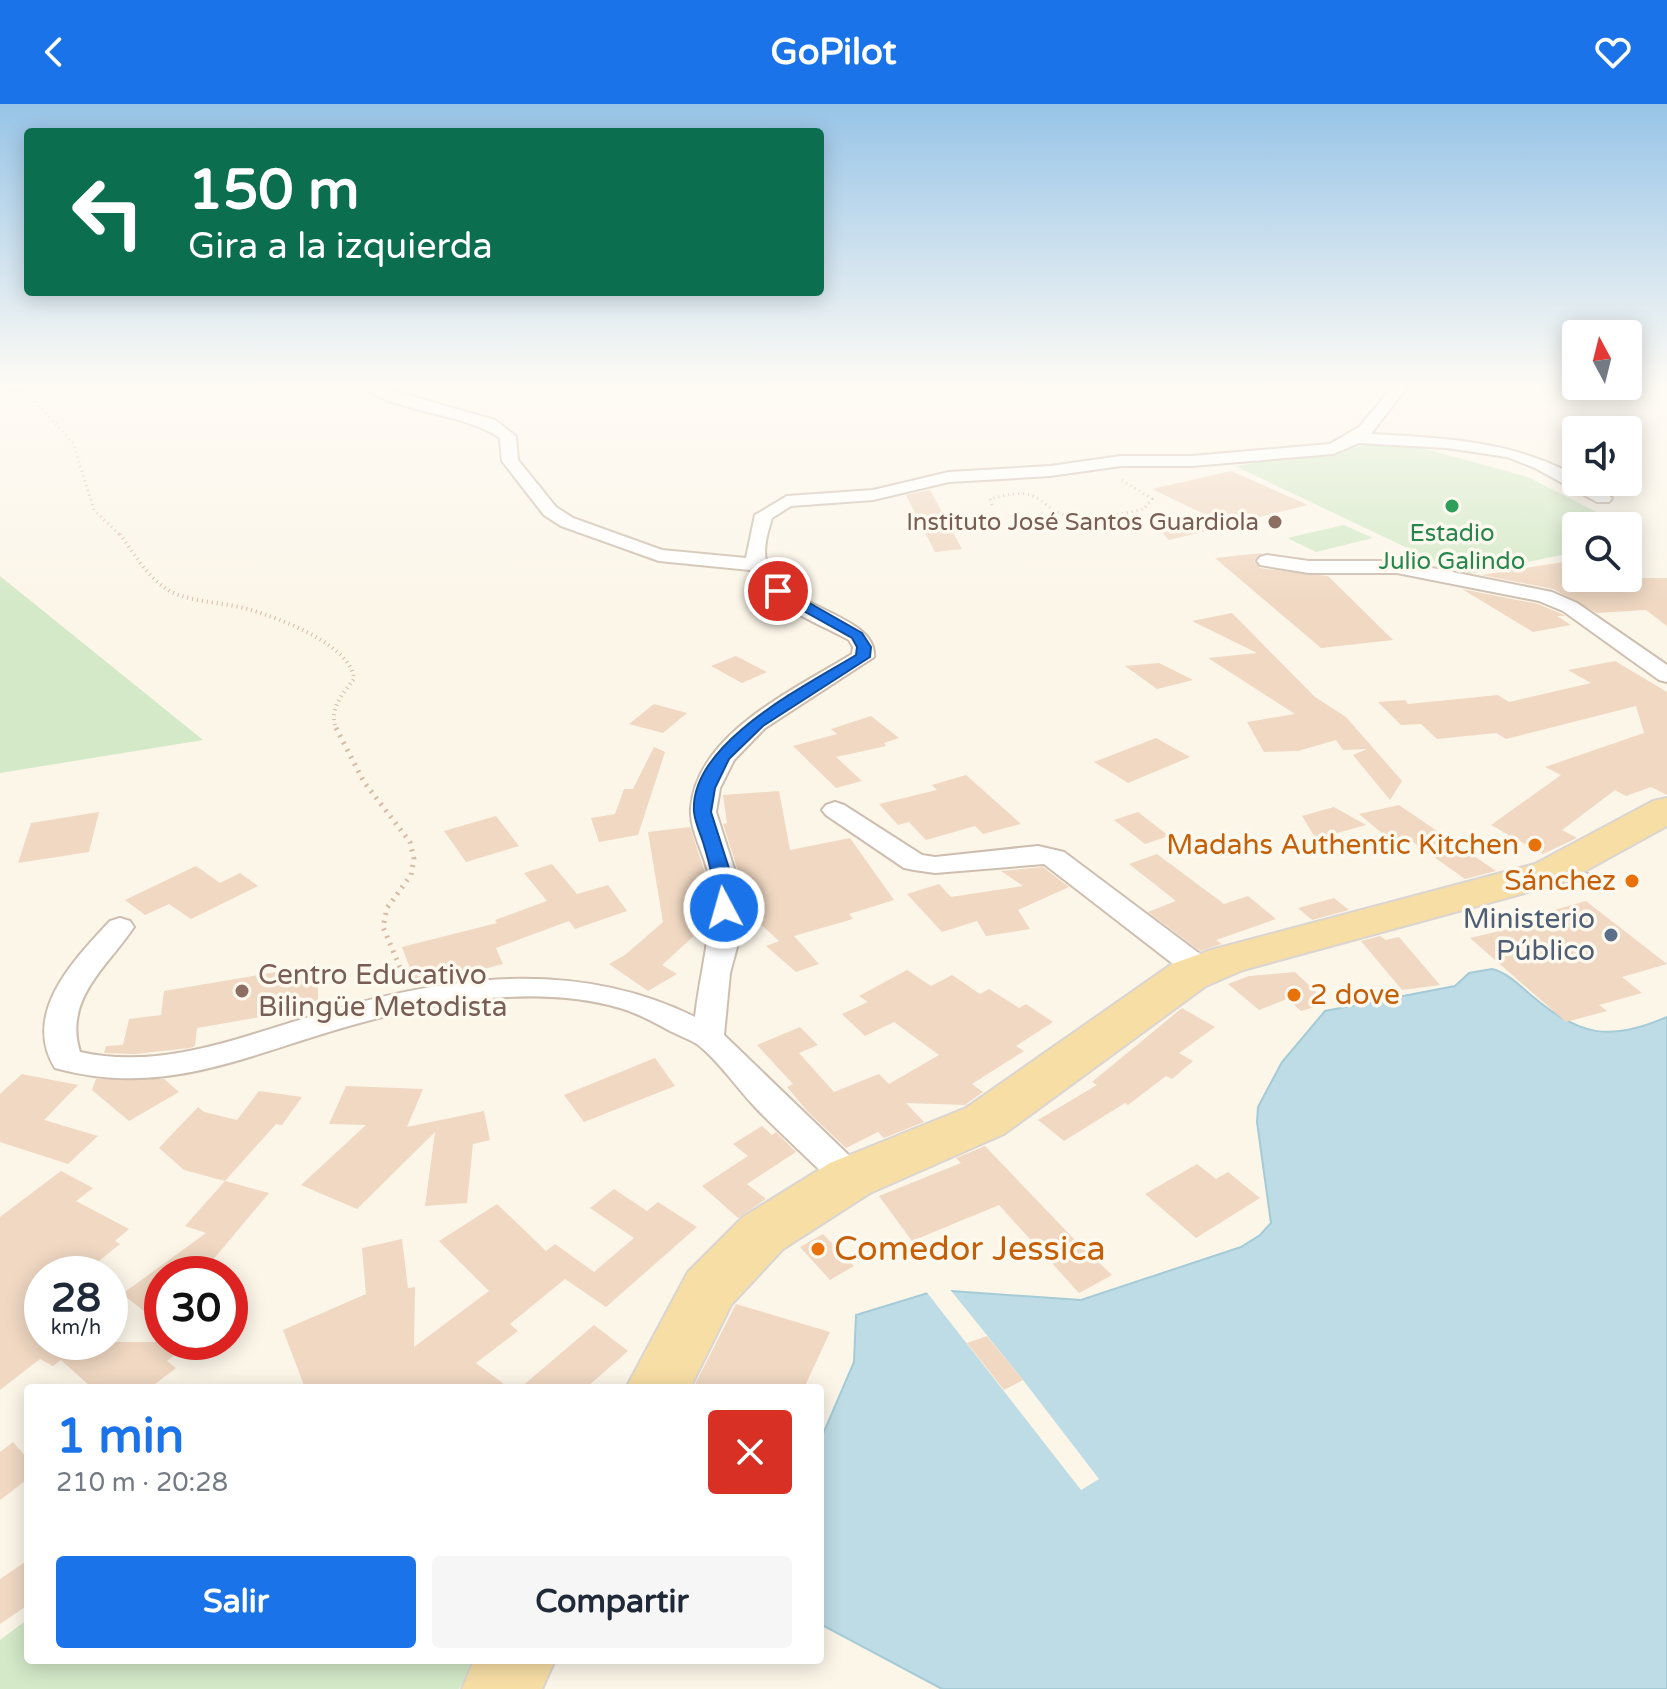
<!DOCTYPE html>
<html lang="es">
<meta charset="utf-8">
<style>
body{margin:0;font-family:"Varela Round",sans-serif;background:#f6f6f7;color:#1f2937;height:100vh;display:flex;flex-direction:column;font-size:30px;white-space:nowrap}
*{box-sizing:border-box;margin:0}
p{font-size:26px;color:#747a83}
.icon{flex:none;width:44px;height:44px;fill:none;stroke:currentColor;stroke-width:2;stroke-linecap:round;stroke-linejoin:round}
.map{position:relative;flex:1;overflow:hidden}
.side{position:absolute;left:24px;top:1280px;width:800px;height:280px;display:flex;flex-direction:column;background:#fff;border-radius:8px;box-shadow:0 4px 20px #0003}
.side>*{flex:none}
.top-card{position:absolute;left:24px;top:24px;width:800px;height:168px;border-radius:8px;box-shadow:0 4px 20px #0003;background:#0b6e4f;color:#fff;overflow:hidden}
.needle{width:52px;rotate:353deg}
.controls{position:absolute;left:1562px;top:216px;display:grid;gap:16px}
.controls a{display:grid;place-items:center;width:80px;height:80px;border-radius:8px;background:#fff;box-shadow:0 4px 20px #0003;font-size:40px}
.speed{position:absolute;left:24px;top:1152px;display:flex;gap:16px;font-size:40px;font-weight:700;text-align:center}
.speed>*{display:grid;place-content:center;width:104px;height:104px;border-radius:50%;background:#fff;box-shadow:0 4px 20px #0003;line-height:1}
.speed small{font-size:20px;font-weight:400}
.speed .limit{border:12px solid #d22;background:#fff;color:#111}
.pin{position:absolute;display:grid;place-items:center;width:68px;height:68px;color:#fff;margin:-34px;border:4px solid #fff;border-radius:50%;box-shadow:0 2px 8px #0007}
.me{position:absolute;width:88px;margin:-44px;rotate:354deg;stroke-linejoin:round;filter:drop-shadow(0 0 6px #0008)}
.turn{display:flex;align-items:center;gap:28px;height:168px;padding:0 32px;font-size:36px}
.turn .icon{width:104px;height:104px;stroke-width:2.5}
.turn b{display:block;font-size:56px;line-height:68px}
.round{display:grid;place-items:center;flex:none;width:84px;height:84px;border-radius:8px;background:#f6f6f7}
.head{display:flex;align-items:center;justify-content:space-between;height:136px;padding:0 32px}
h1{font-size:48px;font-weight:800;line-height:60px;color:#1a73e8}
.action{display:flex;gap:16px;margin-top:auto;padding:16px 32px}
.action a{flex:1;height:92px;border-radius:8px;background:#1a73e8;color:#fff;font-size:32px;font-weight:800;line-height:92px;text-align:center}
.action a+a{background:#f6f6f7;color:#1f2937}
header{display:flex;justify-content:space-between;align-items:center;height:104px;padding:0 32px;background:#1a73e8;color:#fff;font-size:36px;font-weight:800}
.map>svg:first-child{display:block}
.green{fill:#d3e9c7}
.water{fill:#bedce5;stroke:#a4cbd6;stroke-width:2}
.pier{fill:#fcf6e9}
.building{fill:#f0d8c2}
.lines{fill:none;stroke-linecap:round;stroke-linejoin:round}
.service-casing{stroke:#cdbeaf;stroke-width:4}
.minor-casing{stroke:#cdbeaf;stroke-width:4}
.primary-casing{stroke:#dbd5d1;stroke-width:4}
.path-far3{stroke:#d5bba4;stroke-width:3;stroke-dasharray:1 4;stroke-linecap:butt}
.path-far2{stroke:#d5bba4;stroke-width:4;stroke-dasharray:1 4;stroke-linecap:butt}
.path-far1{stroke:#d5bba4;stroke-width:5;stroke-dasharray:2 6;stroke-linecap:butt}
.path{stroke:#d5bba4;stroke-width:6;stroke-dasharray:2 7;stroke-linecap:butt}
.service{fill:#fff;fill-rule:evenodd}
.minor{fill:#fff;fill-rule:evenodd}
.primary{fill:#f7dea5;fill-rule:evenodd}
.route{fill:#1a73e8;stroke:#114b97;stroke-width:2}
.leisure-dot{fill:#2e9e5b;stroke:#fef9ef;stroke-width:3}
.education-dot{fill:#8d6e63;stroke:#fef9ef;stroke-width:3}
.food-dot{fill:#e8710a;stroke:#fef9ef;stroke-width:3}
.service-dot{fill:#5c6f8a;stroke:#fef9ef;stroke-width:3}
.labels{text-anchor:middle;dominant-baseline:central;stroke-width:7;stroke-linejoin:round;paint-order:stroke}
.far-education-label{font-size:24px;fill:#785e54;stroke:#fef9ef;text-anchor:end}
.far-leisure-label{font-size:24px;fill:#27864d;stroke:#fef9ef}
.food-label{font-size:28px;fill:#c56008;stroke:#fef9ef;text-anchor:end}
.service-label{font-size:28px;fill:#4e5e75;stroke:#fef9ef;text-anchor:end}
.education-label{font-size:28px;fill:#785e54;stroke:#fef9ef;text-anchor:start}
.near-food-label{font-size:34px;fill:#c56008;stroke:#fef9ef;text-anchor:start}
</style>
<header><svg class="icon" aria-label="back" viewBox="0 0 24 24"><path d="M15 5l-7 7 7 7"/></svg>GoPilot<svg class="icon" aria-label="heart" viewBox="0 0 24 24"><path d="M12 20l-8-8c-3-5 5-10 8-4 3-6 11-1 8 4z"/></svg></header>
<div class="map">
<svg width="1667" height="1585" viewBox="0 0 1667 1585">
<rect width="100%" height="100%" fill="#fcf6e9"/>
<path class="green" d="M1378 339 1422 344 1528 373 1624 422H1576V448L1464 471 1235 362Z
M1344 421 1373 434 1316 448 1287 434Z
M0 472 203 636 0 669Z
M28 1515V1556H477L459 1585H0V1536Z"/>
<path class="water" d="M1492 865C1508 869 1519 881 1532 892 1579 932 1610 938 1667 913V1585H942L820 1520V1337L854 1258 856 1211 928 1189 951 1187 1081 1196 1241 1143 1260 1131 1271 1119 1257 1018 1258 1003 1282 958 1325 907 1455 882 1469 869Z"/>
<path class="pier" d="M948 1183 1023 1276 1099 1375 1081 1386 925 1186Z"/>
<path class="building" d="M1231 367 1308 401 1227 421 1221 419 1222 423 1169 436 1151 417 1208 412 1152 385Z
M930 386 962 445 935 448 906 391Z
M1263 449 1254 457 1260 464 1328 472 1393 536 1321 544 1215 454Z
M1576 456V474H1667V522L1646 506 1597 509 1553 485 1481 471Z
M1462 485 1538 500 1562 510 1565 512H1557L1571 521 1533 528Z
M1232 509 1315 593 1346 613 1402 677 1390 696 1353 651 1367 645 1343 646 1336 636 1298 647 1264 648 1247 618 1295 610 1208 554 1257 549 1192 517Z
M736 552 767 568 742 579 711 562Z
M1615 557 1667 588V691L1651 683 1626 692 1615 686 1562 726 1577 734 1543 750 1491 721 1561 671 1545 663 1644 629 1636 602 1506 635 1496 629 1437 635 1421 620 1401 621 1378 598 1405 596 1408 600 1498 591 1509 598 1591 579 1568 566Z
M1159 559 1193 576 1157 585 1125 562Z
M654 600 687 609 663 629 629 620Z
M871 612 899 634 884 639 886 642 836 653 862 677 836 684 793 642 837 630 831 625Z
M1156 634 1190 653 1128 679 1094 658Z
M654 643 665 648 638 731 599 738 591 714 615 710 624 685H633Z
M966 671 1021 720 983 730 975 722 926 736 909 718 898 721 879 700 937 686 932 681Z
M779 687 790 746 850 734 894 796 849 810 853 815 794 832 819 860 796 868 766 842 790 833 779 837 742 803 741 776 723 720 727 719 723 691Z
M1399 701 1496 767 1465 775 1410 736 1395 740 1359 710Z
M1334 703 1366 721 1316 735 1302 712Z
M99 708 89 748 18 759 31 719Z
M1138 708 1169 732 1145 740 1114 716Z
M496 712 519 742 466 758 444 727Z
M690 723 706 772V821L662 861 677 870 648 887 609 860 625 851 663 818 648 728Z
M1157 750 1224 800 1248 792 1276 815 1216 836 1222 840 1200 847 1148 808 1176 797 1129 760Z
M552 760 577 790 608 781 627 807 575 825 569 817 496 844 503 860 417 883 402 843 497 819 495 816 547 797 524 769Z
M196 762 220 779 240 769 258 782 191 815 169 800 145 811 125 796Z
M1043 763 1069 783 1018 806 1030 825 986 832 977 817 942 828 907 790 939 780 951 793 1023 782 1001 767Z
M1334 794 1349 806 1312 816 1298 804Z
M1586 797 1667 860 1622 873 1642 889 1599 901 1607 907 1566 918 1470 834 1521 822 1515 817Z
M1380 832 1386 836 1399 833 1440 881 1402 886 1361 837Z
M318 861V903L197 924 195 942 190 944 135 950 104 949 106 942 123 941 129 915 161 911 164 887Z
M907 866 931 882 952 871 980 890 989 885 1019 904 1026 900 1053 918 1016 942 1024 947 972 980 983 988 965 1001 906 999 924 1018 884 1034 878 1028 846 1044 808 1008 787 983 793 980 757 941 800 923 818 941 799 949 834 988 879 970 889 980 939 951 894 918 865 932 842 910 868 898 859 892Z
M1295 868 1328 899 1301 907 1287 895 1259 906 1228 880 1249 872Z
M1182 904 1215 923 1179 949 1193 957 1172 975 1166 972 1128 1001 1125 999 1064 1037 1038 1016 1097 981 1092 978Z
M655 954 675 982 584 1018 564 991Z
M22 970 78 981 44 1016 98 1032 68 1060 0 1038V990Z
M96 975H164L179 988 129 1017 92 986Z
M346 982 423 985 407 1023 484 1007 490 1036 473 1040 467 1099 425 1102 435 1028 357 1105 301 1081 366 1021 329 1020Z
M259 987 302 993 282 1021 276 1020 225 1077 269 1089 212 1157 230 1170H162V1221L122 1190 206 1129 185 1122 225 1077 184 1066 159 1044 198 1003 204 1008 237 1016Z
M762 1022 772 1031 776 1028 796 1048 747 1080 766 1095 738 1114 702 1082 748 1052 733 1040Z
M985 1042 1074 1135 1112 1171 1079 1189 999 1101 912 1137 879 1092 961 1059 956 1054Z
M1197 1060 1216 1075 1228 1068 1260 1094 1196 1134 1145 1090Z
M61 1067 93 1084 76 1097 129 1125 115 1137 120 1140 83 1170H42V1238H193L167 1257 176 1264 150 1284H92L61 1256 53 1262 40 1255 0 1286V1113Z
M614 1085 647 1107 658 1098 697 1123 606 1203 565 1175 510 1220 518 1227 476 1259 509 1284H305L283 1226 366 1190 362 1144 402 1135 408 1184 415 1183 414 1243 489 1187 439 1137 497 1100 546 1147 555 1140 594 1168 634 1134 590 1104Z
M823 1130 854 1162 830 1176 800 1143Z
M736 1200 830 1228 804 1284H693Z
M594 1221 628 1247 586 1284H520Z
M987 1232 1023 1276 1004 1286 967 1239Z
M13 1338 28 1355V1375L0 1396V1348Z
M28 1456V1501L0 1520V1475Z"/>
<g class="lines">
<g class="service-casing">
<path id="service" d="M1564 758 1597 775 1599 778 1592 782 1587 781 1559 765 1557 762 1559 759Z"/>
</g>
<g class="minor-casing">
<path id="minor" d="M14 279H34L17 287 10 283Z
M359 279H377L393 287 495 316 516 332 518 356 556 403 573 414 662 446 746 454 755 411 787 392 873 386 949 368 1050 362 1121 352H1192L1330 340 1359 323 1396 279H1410L1371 330C1443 334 1511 336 1576 372V378H1587L1612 394 1609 398H1597L1535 364 1507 353 1447 344 1359 339 1333 350 1192 362H1121L1050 372 949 378 873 396 791 402 772 414C768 427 763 443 766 457 777 504 878 509 874 553L765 624 734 656 720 684 716 708 738 777 740 832 730 869 724 931 863 1065 868 1074 863 1083 850 1087 837 1083C810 1056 781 1030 755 1003 736 983 718 956 697 940 689 935 678 931 670 927 654 918 637 909 620 904 536 880 438 897 356 920 250 949 167 995 55 964 21 909 75 855 110 817L120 814 130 817 134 823C108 862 63 895 80 948 154 965 228 938 299 916 429 875 567 850 695 913 700 868 713 827 710 781 709 756 689 729 691 704 697 629 796 585 852 550L853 543 849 536C816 518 769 502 750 466L659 457 561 422 544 411 502 357 500 334C461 307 389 309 359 279Z
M1554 279H1576V282H1623C1606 294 1575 287 1556 282Z
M1267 451 1309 457H1397L1552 488 1577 499 1667 561V578L1659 576 1563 507 1539 497 1397 469H1309L1260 461 1257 457 1260 453Z
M835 698 844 701 922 751 935 753 1038 742 1064 748 1212 859 1216 866 1212 873 1201 875 1190 873 1044 760 935 769 914 766 904 764 826 711 822 706 826 701Z"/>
</g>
<g class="primary-casing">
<path id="primary" d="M1667 694V722L1565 778 1243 866 1206 882 1004 1030 870 1089 783 1145 731 1201 690 1284H626L688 1168 743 1113 830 1059 966 1004 1172 860 1211 846 1535 760 1653 697Z
M474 1556H555L542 1585H462Z"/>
</g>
<path class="path-far3" d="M32 294 73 339 94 406 121 432
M992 401 990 395C1003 392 1019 386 1033 392 1049 399 1048 408 1070 412 1095 417 1120 410 1144 405L1152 395 1120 375"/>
<path class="path-far2" d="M120 430C136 452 152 482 179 491 202 499 228 499 251 506 281 515 351 541 354 575 343 589 327 607 337 626"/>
<path class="path-far1" d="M336 624 364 678 410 738 414 755 411 771 387 804 383 823 404 873"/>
<path class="path" d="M403 871 405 876"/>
<use href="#service" class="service"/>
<use href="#minor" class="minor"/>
<use href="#primary" class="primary"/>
</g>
<linearGradient id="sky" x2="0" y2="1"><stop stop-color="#97c4e7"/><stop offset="0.56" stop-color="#fefbf5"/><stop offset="1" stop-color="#fefbf5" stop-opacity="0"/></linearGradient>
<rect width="1667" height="501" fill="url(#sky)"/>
<path class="route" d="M773 484H783L862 529 871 543 870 553 763 622 729 655 715 684 711 708 733 777 734 804 724 810 715 804C715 780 710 761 703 738 700 729 695 718 694 708 689 639 807 581 856 551L857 543 852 534 773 490Z"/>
<circle class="leisure-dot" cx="1452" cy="402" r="8"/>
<g class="education-dot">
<circle cx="1275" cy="418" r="8"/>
<circle cx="242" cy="887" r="8"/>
</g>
<g class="food-dot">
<circle cx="1535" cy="741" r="8"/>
<circle cx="1632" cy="777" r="8"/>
<circle cx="1294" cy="891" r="8"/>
<circle cx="818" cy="1145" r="8"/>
</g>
<circle class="service-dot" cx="1611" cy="831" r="8"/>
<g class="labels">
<g class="far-education-label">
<text x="1259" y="418">Instituto José Santos Guardiola</text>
</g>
<g class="far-leisure-label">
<text x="1452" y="429">Estadio<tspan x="1452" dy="28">Julio Galindo</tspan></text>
</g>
<g class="food-label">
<text x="1519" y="741">Madahs Authentic Kitchen</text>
<text x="1616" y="777">Sánchez</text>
<text x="1310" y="891" text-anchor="start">2 dove</text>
</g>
<g class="service-label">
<text x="1595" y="815">Ministerio<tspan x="1595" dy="32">Público</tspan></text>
</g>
<g class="education-label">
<text x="258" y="871">Centro Educativo<tspan x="258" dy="32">Bilingüe Metodista</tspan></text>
</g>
<g class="near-food-label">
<text x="834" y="1145">Comedor Jessica</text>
</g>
</g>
</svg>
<div class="controls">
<a><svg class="needle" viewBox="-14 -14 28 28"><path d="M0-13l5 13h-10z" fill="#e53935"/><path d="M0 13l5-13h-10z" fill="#747a83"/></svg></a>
<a><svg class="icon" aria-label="sound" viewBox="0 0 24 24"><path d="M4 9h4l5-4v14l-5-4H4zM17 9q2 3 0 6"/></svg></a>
<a><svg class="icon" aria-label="search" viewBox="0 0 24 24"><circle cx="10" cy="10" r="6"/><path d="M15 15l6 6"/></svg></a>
</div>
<div class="speed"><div>28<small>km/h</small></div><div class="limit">30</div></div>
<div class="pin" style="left:778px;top:487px;background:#d93025"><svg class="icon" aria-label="arrive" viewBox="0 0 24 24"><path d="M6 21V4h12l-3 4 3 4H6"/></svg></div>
<svg class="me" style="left:724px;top:804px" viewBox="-20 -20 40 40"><circle r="17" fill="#1a73e8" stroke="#fff" stroke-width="3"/><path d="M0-11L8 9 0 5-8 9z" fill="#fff"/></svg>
<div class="top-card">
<div class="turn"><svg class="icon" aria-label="left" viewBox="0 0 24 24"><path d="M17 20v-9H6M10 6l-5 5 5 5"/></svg><div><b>150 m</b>Gira a la izquierda</div></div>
</div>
<section class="side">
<div class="head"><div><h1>1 min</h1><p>210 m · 20:28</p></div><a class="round" style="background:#d93025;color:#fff"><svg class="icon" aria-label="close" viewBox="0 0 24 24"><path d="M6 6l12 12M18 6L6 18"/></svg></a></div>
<div class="action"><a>Salir</a><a>Compartir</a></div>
</section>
</div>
